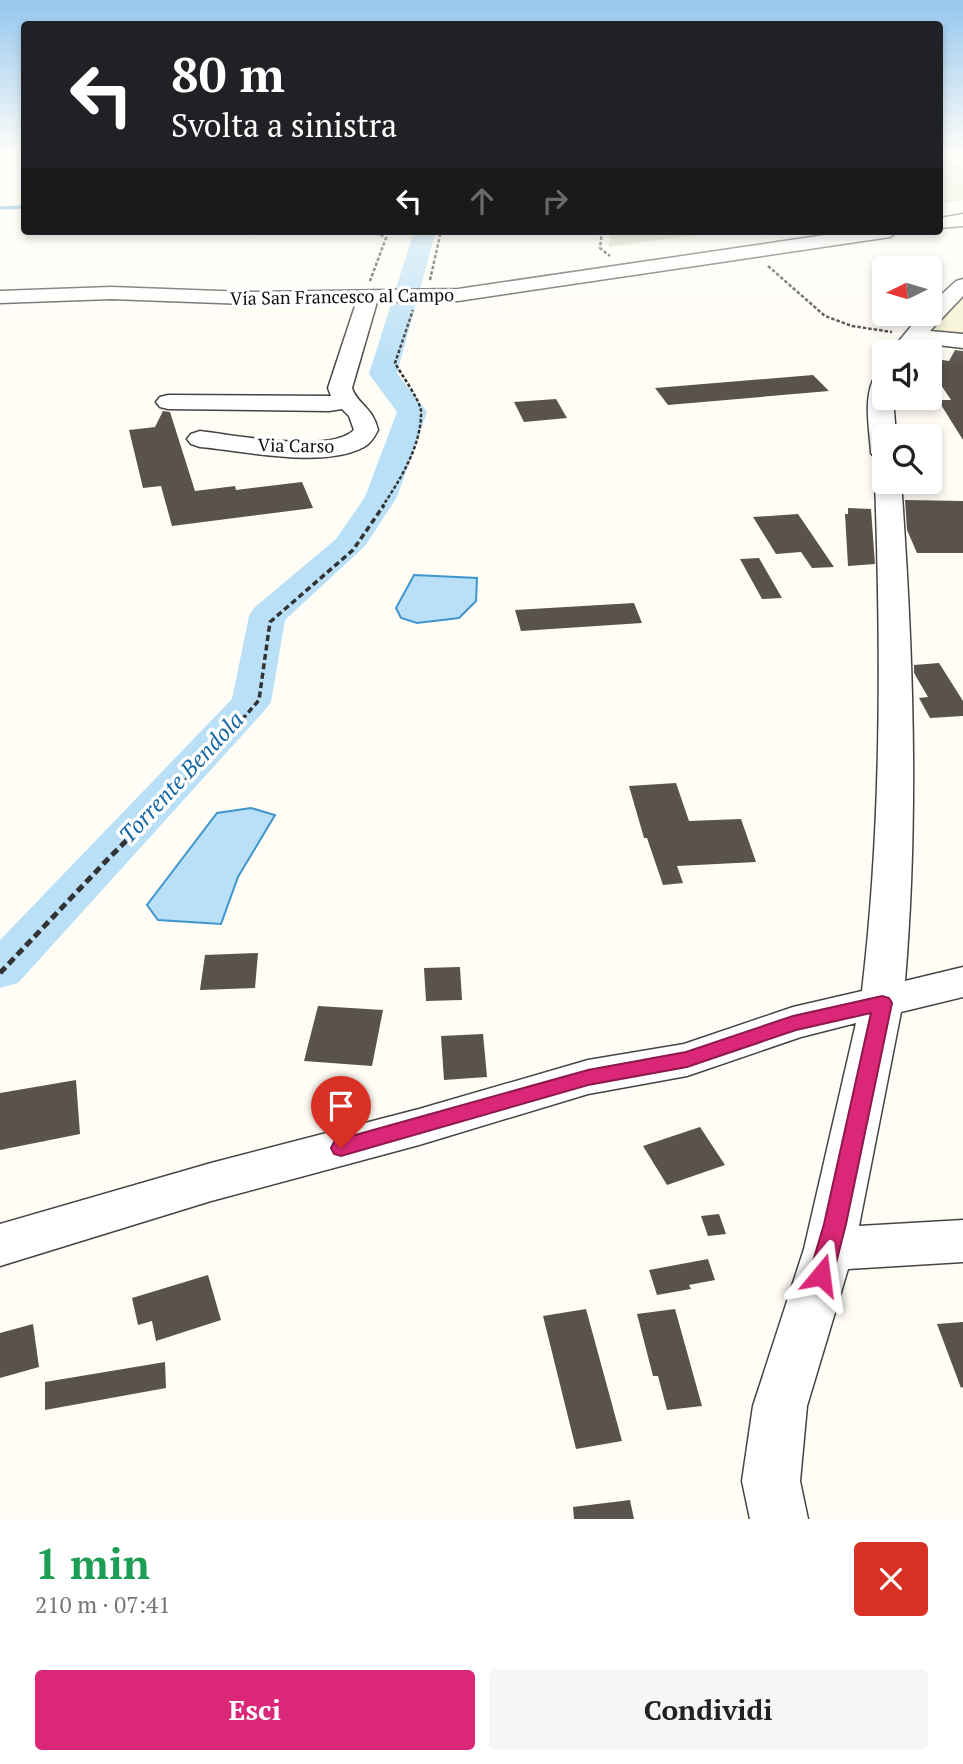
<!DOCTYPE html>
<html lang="it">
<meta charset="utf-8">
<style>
body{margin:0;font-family:"PT Serif",serif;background:#f6f6f6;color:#202124;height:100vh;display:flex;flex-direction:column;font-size:26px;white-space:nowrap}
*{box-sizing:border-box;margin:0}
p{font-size:23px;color:#757577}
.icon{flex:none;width:38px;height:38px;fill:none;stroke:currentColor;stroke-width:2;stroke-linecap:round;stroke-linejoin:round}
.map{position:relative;height:1519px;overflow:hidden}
.drawer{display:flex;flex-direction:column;background:#fff;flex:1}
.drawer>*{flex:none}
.top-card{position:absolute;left:21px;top:21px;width:922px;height:214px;border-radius:7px;box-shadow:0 4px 10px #0003;background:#202124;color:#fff;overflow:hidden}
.needle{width:46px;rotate:265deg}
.buttons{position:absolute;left:872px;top:256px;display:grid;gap:14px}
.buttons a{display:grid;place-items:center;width:70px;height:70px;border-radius:7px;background:#fff;box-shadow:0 4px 10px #0003;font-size:35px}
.pin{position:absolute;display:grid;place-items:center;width:60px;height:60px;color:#fff;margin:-72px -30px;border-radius:50% 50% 50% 0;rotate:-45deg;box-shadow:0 0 7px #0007}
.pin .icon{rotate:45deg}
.me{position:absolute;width:77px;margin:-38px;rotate:16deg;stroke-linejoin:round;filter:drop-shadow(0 0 5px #0008)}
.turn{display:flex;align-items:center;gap:24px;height:147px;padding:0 35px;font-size:32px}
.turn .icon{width:91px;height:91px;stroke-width:2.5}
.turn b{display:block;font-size:49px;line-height:60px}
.lanes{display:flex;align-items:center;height:66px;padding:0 35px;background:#0003;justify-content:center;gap:35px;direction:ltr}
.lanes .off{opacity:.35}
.round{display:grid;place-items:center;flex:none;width:74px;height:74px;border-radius:7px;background:#f6f6f6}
.overview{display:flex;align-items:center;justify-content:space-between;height:119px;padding:0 35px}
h1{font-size:42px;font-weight:700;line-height:52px;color:#1e9e55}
.action{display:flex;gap:14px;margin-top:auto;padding:14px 35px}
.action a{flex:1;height:80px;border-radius:7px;background:#db2777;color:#fff;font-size:28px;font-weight:700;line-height:80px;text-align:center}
.action a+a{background:#f6f6f6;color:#202124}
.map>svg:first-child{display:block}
.farmland{fill:#f6f3d4}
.cemetery{fill:#d9e3c4}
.water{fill:#b9e0f7;stroke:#3f96cf;stroke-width:2}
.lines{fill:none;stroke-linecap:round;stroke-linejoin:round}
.stream{stroke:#3f96cf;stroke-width:3.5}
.river{fill:#b9e0f7;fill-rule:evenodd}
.building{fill:#5a524d}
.minor-casing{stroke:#444;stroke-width:3}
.path-far2{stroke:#333;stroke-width:2.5;stroke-dasharray:3.5 2;stroke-linecap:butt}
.path-far1{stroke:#333;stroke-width:3.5;stroke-dasharray:6 3.5;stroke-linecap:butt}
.path{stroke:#333;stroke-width:5;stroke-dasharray:8 4.5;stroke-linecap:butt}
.minor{fill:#fff;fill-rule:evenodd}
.route{fill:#db2777;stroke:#8e194d;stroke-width:2}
.labels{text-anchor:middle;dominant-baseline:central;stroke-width:7;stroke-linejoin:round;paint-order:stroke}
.far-street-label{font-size:18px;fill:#111;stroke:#fff}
.water-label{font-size:23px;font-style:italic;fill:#1768a6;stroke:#fff}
</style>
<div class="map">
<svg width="963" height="1519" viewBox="0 0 963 1519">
<rect width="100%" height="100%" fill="#fffdf5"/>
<path class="farmland" d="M963 297V339L922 335Z"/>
<path class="cemetery" d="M940 156 963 167V199L960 201 940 204Z
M611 231H725L609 247Z"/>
<path class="water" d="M414 575 477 578 476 601 459 618 417 623 401 618 396 608Z
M251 808 275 815 238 877 221 924 158 920 147 905 217 813Z"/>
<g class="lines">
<path class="stream" d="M0 208 24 207"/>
<path class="river" d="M414 231H436L397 373 427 412 397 497 365 546 285 620 271 702 265 710 18 983 0 988V940L232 699 249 616 254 608 336 539 365 497 397 412 369 374Z"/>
</g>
<path class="building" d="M955 350 963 351V440L938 400H951L929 367V358L949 361Z
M813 375 829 391 668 405 655 388Z
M556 399 567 418 524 422 514 402Z
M163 411 170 412 195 491 235 486 236 490 302 482 313 508 172 526 161 486 143 488 129 430 155 427Z
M905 500 963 501V553H917L907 530Z
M848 508 871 509 875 564 848 566 845 514H848Z
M798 514 834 567 812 568 801 552 776 554 753 517Z
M759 558 782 598 762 599 740 559Z
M634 603 642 623 521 631 515 610Z
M939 663 963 701V716L930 718 919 698 928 697 914 673V665Z
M676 783 689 821 741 819 756 862 677 866 683 883 663 885 647 838H644L629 786Z
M258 953 255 988 200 990 205 955Z
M460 967 462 1000 426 1001 424 968Z
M318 1006 383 1010 372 1066 304 1061Z
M483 1034 487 1077 444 1080 441 1036Z
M76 1080 80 1134 0 1150V1093Z
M700 1127 725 1165 667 1185 643 1146Z
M719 1214 726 1234 708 1236 701 1216Z
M708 1259 715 1280 689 1285 691 1289 657 1295 649 1270Z
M208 1275 221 1320 156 1341 152 1321 138 1325 132 1298Z
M586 1309 622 1441 576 1449 543 1316Z
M675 1309 702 1406 667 1410 658 1376H653L637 1314Z
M963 1322V1387L961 1388 937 1324Z
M33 1324 39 1367 0 1378V1333Z
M165 1362 166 1388 45 1410V1382Z
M630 1500 634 1519H574L573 1507Z"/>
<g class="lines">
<g class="minor-casing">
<path id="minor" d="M963 214V226L940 228V218Z
M852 231H899L890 237 458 301 377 302 352 388C357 404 373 407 378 430 375 436 371 443 364 447 323 469 245 451 200 447L191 444 187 439 191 434 200 431C234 435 329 454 354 430L349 416 342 409 329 411 168 409 160 407 156 402 160 397 168 395 331 396 328 388 356 303 247 304 111 299 0 303V291L111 287 247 292 458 289Z
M963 279V296L930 331 963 334V348L920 343 913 352H890L922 313H929V306L956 281Z
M884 373V397H893L896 436H884V461L875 458 871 453C870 431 862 395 876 375Z
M884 474V481H901C913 647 919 815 905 981L963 967V997L901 1012 859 1226 963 1220V1262L848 1269 807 1406 800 1481 808 1519H750L742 1481 753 1406 804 1249 856 1023 801 1037 687 1076 588 1094 419 1145 211 1201 0 1266V1224L211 1163 419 1109 588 1060 684 1044 793 1007 862 991C882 822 881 651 875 481Z"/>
</g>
<path class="path-far2" d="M309 231 379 234 386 238 370 281
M602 231 600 248 610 256
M768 266 825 316 852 326 892 332
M430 280 441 231
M382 507C400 480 422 445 421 411 420 400 401 374 395 363L413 310"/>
<path class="path-far1" d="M205 763 259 700 270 622 353 550 384 505"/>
<path class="path" d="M0 973 107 860 206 761"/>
<use href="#minor" class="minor"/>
</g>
<linearGradient id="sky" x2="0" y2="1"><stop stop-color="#95c6ee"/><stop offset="0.42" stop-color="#fffefa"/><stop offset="1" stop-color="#fffefa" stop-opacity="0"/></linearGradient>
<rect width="963" height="366" fill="url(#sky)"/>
<path class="route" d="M882 996 889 998 892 1003 846 1224 833 1275 829 1282 821 1285 813 1282 809 1275 824 1224 871 1013 796 1030 687 1067 588 1085 341 1156 334 1154 331 1148 334 1142 341 1139 588 1070 686 1052 793 1016Z"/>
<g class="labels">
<g class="far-street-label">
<text transform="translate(342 296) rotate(-1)">Via San Francesco al Campo</text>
<text transform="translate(296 445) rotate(1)">Via Carso</text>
</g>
<g class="water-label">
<text transform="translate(181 777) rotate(-47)">Torrente Bendola</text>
</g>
</g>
</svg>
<div class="buttons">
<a><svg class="needle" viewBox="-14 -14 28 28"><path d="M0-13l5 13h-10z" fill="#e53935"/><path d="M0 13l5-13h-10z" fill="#757577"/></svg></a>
<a><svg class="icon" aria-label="sound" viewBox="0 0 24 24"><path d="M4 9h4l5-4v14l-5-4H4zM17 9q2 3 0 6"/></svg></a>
<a><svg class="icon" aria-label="search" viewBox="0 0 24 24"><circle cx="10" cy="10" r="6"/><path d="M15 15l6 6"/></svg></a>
</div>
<div class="pin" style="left:341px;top:1148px;background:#d93025"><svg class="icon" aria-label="arrive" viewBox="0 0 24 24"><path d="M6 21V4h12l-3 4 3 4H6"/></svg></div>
<svg class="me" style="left:821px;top:1275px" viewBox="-20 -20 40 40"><path d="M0-17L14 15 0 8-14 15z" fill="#db2777" stroke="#fff" stroke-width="4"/></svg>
<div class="top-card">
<div class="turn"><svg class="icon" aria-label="left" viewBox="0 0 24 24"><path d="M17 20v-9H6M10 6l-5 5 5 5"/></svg><div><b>80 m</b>Svolta a sinistra</div></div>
<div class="lanes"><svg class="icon" aria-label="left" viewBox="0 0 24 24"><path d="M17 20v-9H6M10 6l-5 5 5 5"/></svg><svg class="icon off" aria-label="ahead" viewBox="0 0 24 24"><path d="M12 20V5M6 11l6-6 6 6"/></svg><svg class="icon off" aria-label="right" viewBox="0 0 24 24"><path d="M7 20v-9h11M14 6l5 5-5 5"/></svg></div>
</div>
</div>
<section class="drawer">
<div class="overview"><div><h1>1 min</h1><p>210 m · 07:41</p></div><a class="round" style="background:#d93025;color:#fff"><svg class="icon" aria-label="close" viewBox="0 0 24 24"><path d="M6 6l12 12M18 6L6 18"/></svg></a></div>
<div class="action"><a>Esci</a><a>Condividi</a></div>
</section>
